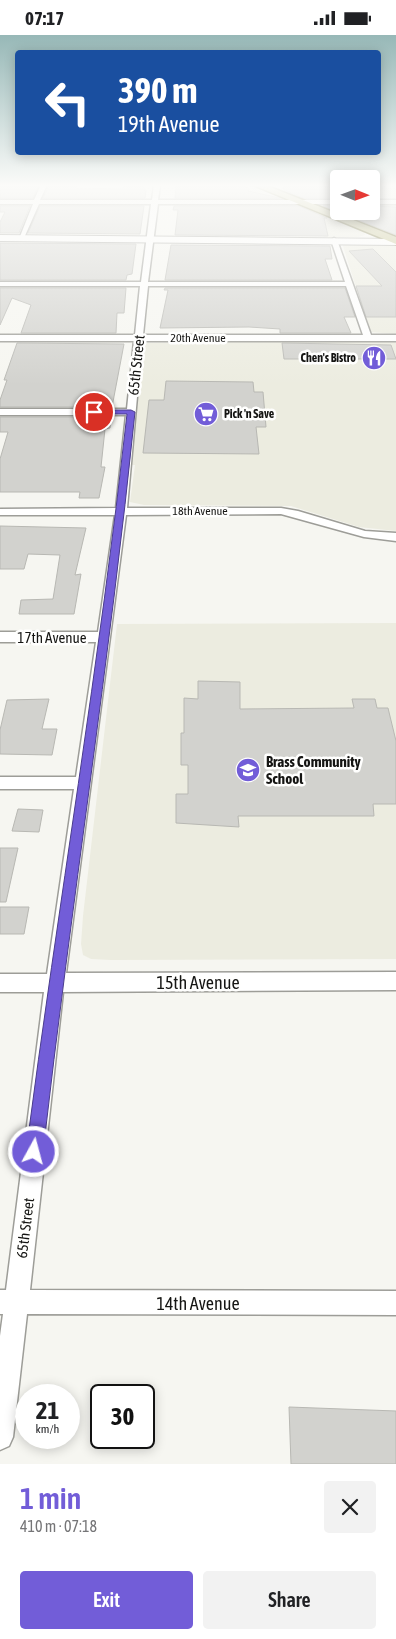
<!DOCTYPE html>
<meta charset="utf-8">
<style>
body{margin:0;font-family:"Asap Condensed",sans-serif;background:#f2f2f2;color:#202124;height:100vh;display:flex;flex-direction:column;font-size:19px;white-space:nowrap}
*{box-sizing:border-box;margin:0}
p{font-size:16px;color:#757577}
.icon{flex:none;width:28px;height:28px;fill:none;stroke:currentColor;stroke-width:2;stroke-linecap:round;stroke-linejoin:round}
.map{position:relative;height:1429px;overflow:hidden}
.side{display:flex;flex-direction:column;background:#fff;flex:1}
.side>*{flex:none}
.guide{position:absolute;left:15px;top:15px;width:366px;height:105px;border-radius:5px;box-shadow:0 2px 12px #0003;background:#1a4fa0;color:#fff;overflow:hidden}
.needle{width:32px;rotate:91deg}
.buttons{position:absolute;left:330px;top:135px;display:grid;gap:10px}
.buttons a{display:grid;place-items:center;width:50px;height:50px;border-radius:5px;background:#fff;box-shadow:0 2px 12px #0003;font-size:25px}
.speed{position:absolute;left:15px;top:1349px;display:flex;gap:10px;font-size:25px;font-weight:700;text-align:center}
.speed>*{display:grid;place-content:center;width:65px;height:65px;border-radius:50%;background:#fff;box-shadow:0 2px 12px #0003;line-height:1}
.speed small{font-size:12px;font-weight:400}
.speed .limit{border:2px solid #111;border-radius:8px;background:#fff;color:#111}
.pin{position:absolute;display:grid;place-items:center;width:42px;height:42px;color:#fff;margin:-21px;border:2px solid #fff;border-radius:50%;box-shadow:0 1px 5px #0007}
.me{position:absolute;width:55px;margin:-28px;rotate:7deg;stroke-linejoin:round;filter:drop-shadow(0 0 4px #0008)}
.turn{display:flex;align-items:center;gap:18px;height:105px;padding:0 20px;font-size:22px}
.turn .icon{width:65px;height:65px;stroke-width:2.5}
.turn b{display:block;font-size:35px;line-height:42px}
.round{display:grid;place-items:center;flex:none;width:52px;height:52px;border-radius:5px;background:#f2f2f2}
.headline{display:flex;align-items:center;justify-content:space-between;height:85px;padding:0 20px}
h1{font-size:30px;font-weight:600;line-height:38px;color:#725dd8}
.button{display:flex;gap:10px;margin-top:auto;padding:10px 20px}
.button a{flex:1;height:58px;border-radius:5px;background:#725dd8;color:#fff;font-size:20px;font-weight:600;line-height:58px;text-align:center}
.button a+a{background:#f2f2f2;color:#202124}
.status{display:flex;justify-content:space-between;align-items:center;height:35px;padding:0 25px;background:#fff;direction:ltr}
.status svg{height:14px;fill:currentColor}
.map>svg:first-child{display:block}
.built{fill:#ecece0}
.building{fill:#d2d2ce;stroke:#b8b8b3}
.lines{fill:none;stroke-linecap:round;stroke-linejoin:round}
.minor-casing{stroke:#9d9d98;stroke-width:3}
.tertiary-casing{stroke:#9d9d98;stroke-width:2}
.primary-casing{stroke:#676426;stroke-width:3}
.minor{fill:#fff;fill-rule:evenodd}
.tertiary{fill:#fff;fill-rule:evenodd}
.primary{fill:#bebc83;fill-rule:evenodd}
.route{fill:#725dd8;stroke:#4a3c8c}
.labels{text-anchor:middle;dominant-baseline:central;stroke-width:5;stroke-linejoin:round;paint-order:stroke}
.far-street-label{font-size:12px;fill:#151513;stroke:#fffffe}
.far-poi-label{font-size:12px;font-weight:bold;fill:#151513;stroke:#fffffe;text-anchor:end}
.street-label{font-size:15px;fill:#151513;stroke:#fffffe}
.poi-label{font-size:15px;font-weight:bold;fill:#151513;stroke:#fffffe;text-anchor:start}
.near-street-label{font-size:18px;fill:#151513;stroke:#fffffe}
</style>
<div class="status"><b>07:17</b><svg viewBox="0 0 49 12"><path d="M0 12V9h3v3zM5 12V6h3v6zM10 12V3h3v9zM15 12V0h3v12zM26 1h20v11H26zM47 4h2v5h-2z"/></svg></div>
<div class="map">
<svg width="396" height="1429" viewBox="0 0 396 1429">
<rect width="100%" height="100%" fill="#f6f6f1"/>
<path class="built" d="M224 150H249L353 193 364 197 365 200 358 202H324L318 184 270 183 267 165H253L251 155H224Z
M325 150 332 168H339V176H371V168H392L382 150H396V202L286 158H318Z
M345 208 396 211V299L370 297 343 211Z
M396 305V496L359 492 291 471 144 470 130 467 135 430H125L139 308Z
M396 588V924L111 925 91 924 83 920 81 909 83 881 117 589Z"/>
<path class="building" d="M14 150H39L33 163H0V151Z
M49 150 77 151 76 153 123 154 124 150H144L143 155H146L145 163H43Z
M176 150H241L248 153V156L280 163H175Z
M283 150H335L339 163H303L284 155Z
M0 171H30L19 198H0V187L5 177H0Z
M40 171H144L140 199 28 198Z
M174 171H299L327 183H324L328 201 175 200 178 175H173Z
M323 171H339V176H371V171L396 172V200Z
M0 208 136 209 132 239 127 240 126 245H0Z
M171 210 330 211 332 224H325L332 245H165Z
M373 214 396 237V282H366L356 251H382L349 216Z
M0 253H126L124 278H117L116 298H21L31 270 12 263 0 290Z
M165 253H345L355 282H344L351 298H280V294L249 292 160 293 168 255H164Z
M17 308 124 309 112 372H0V365L7 345H4Z
M282 308 391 310 396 324H284Z
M166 346 253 347 254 357H263L266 392H256L259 419 143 418 149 365H164Z
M0 382H111L110 393 105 394 101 432H105L99 463H79L80 457H0V424L8 397H0Z
M0 491 86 493 75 540 81 539 74 579H19L21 565 53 564 60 520 28 519 24 534H0Z
M198 646 240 647V674L354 673 352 664H375L377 673H388L396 706V769H373L374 781H238L239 792 176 788V759H188V730H181V698H184V663L198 664Z
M49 664 42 694H57L52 720 0 719V695L7 665Z
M18 774 43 775 39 797 12 796Z
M0 813H18L6 867H0Z
M0 872H29L24 899H0Z
M289 1372 396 1376V1429H291Z"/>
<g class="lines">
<g class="minor-casing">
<path id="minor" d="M41 150H47L40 165H152L154 150H160L158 165H339V169H158L148 247H345L331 205 334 203 337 205 371 300H396V306H142L127 473H281L298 476 365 496 396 498V506L364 502 281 479 126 480 66 938 396 937V955L63 957 30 1255 396 1256V1280L27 1279 13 1402 9 1411 0 1415V1301L3 1279H0V1255H6L44 957H0V939H47L74 754H0V742H76L96 607H0V597H98L115 480H0V474L116 473 126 380H0V374H127L134 306H0V300H135L140 251H0V247H141L151 169H39L24 203 19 204 33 169H0V165H34ZM148 251H346L363 300H143Z
M371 165H396V169H371Z"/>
</g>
<g class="tertiary-casing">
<path id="tertiary" d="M0 200 396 204V210L0 206Z"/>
</g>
<g class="primary-casing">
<path id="primary" d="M253 150H265L396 202V209Z"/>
</g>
<use href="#minor" class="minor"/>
<use href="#tertiary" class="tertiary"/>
<use href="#primary" class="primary"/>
</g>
<linearGradient id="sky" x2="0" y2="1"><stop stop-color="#97b8b7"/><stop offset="0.43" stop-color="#fbfbf9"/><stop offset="1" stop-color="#fbfbf9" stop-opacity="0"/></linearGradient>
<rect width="396" height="350" fill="url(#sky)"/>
<path class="route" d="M94 375H131L135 377C110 624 71 870 43 1117L40 1122 34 1125 29 1122 26 1117C58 871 100 626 127 379H91V376Z"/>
<defs>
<g id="restaurant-disc" transform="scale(1.25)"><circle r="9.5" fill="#725dd8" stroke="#fffffe"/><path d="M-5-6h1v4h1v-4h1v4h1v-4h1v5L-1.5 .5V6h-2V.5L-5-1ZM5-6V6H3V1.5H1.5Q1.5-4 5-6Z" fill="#fff"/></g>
<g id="supermarket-disc" transform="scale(1.25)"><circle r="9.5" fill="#725dd8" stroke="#fffffe"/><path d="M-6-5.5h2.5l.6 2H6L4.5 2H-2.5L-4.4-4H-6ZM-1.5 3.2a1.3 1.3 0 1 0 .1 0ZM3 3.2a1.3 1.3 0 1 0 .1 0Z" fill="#fff"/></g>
<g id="school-disc" transform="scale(1.25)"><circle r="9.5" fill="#725dd8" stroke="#fffffe"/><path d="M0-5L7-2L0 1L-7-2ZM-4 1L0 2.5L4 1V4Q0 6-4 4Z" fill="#fff"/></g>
</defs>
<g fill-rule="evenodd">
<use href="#restaurant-disc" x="374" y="323"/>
<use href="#supermarket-disc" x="206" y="379"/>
<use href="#school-disc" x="248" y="735"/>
</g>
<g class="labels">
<g class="far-street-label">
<text x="198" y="303">20th Avenue</text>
<text x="200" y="476">18th Avenue</text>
</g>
<g class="far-poi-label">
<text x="356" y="323">Chen's Bistro</text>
<text x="224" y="379" text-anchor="start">Pick 'n Save</text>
</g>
<g class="street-label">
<text transform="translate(136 330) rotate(-84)">65th Street</text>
<text x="52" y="602">17th Avenue</text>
<text transform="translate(25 1193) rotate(-83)">65th Street</text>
</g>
<g class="poi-label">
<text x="266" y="726">Brass Community<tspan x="266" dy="17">School</tspan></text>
</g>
<g class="near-street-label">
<text x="198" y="947">15th Avenue</text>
<text x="198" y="1268">14th Avenue</text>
</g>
</g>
</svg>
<div class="buttons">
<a><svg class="needle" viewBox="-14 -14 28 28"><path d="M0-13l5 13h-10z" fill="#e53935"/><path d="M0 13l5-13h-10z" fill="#757577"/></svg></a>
</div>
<div class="speed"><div>21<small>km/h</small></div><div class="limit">30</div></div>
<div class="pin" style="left:94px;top:377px;background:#d93025"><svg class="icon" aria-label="arrive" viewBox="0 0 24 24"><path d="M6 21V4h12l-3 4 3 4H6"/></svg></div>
<svg class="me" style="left:34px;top:1117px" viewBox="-20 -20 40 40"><circle r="17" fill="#725dd8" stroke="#fff" stroke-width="3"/><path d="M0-11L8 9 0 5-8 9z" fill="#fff"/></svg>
<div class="guide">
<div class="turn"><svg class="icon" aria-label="left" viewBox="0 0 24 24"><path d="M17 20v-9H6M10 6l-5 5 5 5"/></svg><div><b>390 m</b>19th Avenue</div></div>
</div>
</div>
<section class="side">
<div class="headline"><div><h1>1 min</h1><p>410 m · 07:18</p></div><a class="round"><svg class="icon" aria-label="close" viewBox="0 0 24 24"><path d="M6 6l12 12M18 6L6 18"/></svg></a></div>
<div class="button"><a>Exit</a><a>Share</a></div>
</section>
